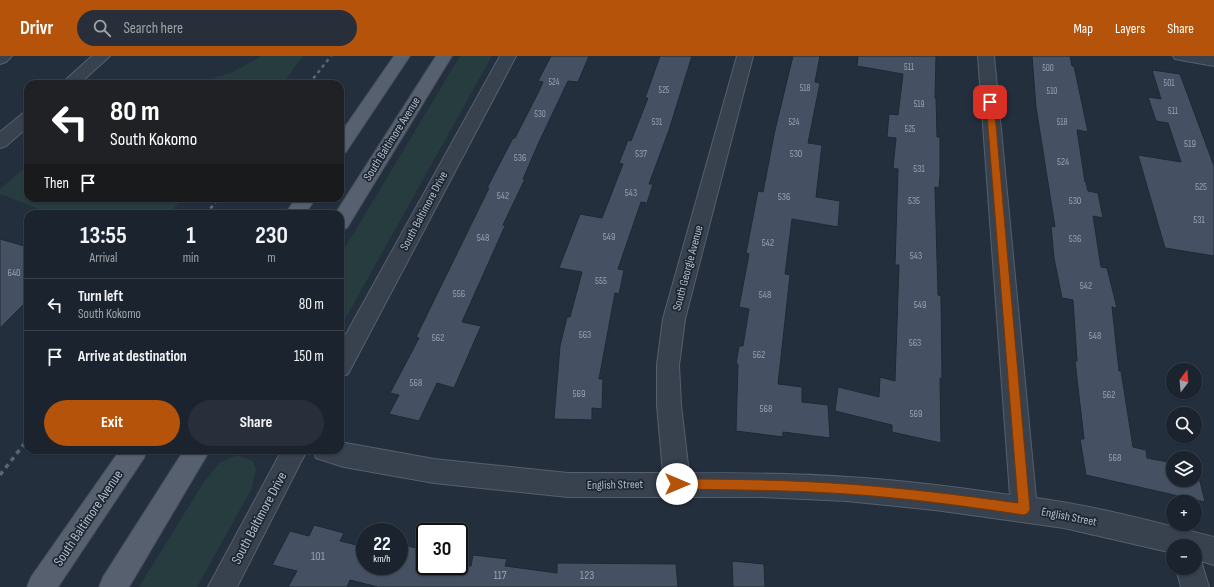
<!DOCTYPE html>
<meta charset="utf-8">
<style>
body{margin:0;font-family:"Sofia Sans Condensed",sans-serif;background:#282f3a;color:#f1f3f6;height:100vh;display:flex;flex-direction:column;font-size:15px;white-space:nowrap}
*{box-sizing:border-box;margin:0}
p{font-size:13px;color:#a0a4aa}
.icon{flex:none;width:22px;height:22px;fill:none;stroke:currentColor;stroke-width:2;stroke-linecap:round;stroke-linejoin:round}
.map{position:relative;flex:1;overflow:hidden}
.drawer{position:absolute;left:24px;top:154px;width:320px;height:244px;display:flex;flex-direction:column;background:#1b232e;border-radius:12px;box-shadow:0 1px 3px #0004,0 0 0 1px #39404a}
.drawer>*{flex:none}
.banner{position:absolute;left:24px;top:24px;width:320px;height:122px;border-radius:12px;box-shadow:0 1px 3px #0004,0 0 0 1px #39404a;background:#202124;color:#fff;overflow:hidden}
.needle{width:26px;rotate:16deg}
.buttons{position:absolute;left:1166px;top:307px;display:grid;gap:8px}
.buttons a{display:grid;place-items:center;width:36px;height:36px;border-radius:50%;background:#1b232e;box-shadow:0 1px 3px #0004,0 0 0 1px #39404a;font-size:20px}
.speed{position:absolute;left:356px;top:467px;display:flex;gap:8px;font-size:20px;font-weight:700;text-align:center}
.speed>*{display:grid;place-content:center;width:52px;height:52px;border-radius:50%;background:#1b232e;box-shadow:0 1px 3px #0004,0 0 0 1px #39404a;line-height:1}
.speed small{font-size:10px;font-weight:400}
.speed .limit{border:2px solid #111;border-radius:6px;background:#fff;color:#111}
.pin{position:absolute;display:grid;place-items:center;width:34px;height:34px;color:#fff;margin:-17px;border-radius:8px;box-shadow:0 2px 6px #0006}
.me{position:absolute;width:44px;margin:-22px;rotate:90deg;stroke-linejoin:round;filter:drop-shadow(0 0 3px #0008)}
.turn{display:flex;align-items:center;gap:14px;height:84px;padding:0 20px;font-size:18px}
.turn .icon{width:52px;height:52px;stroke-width:2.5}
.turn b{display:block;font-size:28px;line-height:34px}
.then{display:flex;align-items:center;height:38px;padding:0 20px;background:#0003;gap:8px;font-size:15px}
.eta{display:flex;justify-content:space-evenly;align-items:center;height:68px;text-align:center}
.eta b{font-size:24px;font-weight:700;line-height:28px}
.button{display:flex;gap:8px;margin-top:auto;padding:8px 20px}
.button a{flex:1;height:46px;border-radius:24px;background:#b45309;color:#fff;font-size:16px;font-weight:700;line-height:46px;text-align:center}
.button a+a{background:#282f3a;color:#f1f3f6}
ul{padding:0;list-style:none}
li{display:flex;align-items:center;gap:12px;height:52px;padding:0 20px;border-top:1px solid #39404a}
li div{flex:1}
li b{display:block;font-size:15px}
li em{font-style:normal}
header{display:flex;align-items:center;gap:24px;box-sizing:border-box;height:56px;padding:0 20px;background:#b45309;color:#fff}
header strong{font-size:19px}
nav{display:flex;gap:22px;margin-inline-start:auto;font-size:14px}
.search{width:280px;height:36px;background:#282f3a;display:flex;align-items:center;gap:10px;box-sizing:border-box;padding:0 14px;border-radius:22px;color:#a0a4aa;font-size:15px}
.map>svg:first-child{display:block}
.green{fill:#263c3f}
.building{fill:#455162;stroke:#1f2835}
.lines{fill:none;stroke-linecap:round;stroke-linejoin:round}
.minor-casing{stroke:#565f6c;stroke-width:2}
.major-casing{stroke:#414a57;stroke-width:2}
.minor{fill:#38414e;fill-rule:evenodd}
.major{fill:#56606e;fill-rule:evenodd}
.rail-far1{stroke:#5a6575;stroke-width:2.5;stroke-dasharray:3.5 3.5;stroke-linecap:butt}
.rail{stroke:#5a6575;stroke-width:3.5;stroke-dasharray:4.5 4.5;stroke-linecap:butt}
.route{fill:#b45309;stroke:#753606}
.labels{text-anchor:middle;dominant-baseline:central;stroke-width:3.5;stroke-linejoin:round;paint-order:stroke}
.far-number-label{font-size:9px;fill:#98a1af}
.number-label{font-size:10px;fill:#98a1af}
.street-label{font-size:12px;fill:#b4bcc9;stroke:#1d2633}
.near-number-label{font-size:12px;fill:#98a1af}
.near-street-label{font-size:14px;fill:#b4bcc9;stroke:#1d2633}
</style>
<header>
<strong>Drivr</strong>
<div class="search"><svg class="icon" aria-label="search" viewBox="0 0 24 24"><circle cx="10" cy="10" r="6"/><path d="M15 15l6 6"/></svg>Search here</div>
<nav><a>Map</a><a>Layers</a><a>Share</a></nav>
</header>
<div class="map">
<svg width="1214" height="531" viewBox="0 0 1214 531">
<rect width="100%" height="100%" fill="#242f3e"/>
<path class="green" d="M261 0H303L282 28H197L233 16Z
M460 0H492L340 272V200Z
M28 109V142H183L168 158H52L0 138V133Z
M237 399 253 405 256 413 252 432 197 531H139L202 429 219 407Z"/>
<path class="building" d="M551 0H589L578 26 568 25 539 86 523 123H525L503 169 505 170 462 266 481 270 454 332 437 327 419 365 389 358 399 339 390 337 419 282 416 281 489 132H487L513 82H515L539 35 543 26 538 25Z
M660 0H692L669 74 649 128H653L647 147 641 146 618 213 624 214 619 238 615 237 599 323H603L602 353 592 352V364L554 363 560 290 567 261H570L582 216 559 212 580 158 602 162 623 108 619 107 628 84 631 85 648 42H645Z
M793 0H820L815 26 820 27 808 87 822 89 816 141 840 145 838 171 792 163 785 218 790 219 778 328 802 331V346L828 349 830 382 783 376V381L736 375 738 308H736L739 290H743L749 253 739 251 749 198 746 197 758 135 763 136 775 74Z
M858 0H936L935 42H936L937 81H940V119L939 132 935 131 938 239 941 240 942 323 940 322 941 387 892 376V369L835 355 838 331 879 341 880 321 895 325 899 209H895L898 113 893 112 896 82 887 81 889 58 898 59 903 18 857 10Z
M1032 0H1070L1072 10H1074L1088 76 1077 74 1085 126H1086L1088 135 1098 137 1103 162 1093 160 1101 211 1107 212 1117 252 1112 251 1119 315H1121L1133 391 1146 394 1147 402 1173 407V424H1195V412L1197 413 1205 446 1086 419 1080 383H1084L1075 305H1077L1073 244 1062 242 1054 202 1051 170 1055 171 1036 51Z
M1152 14 1180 18 1214 110V200L1165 192 1138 99 1181 106 1168 67 1156 65 1148 41 1161 43Z
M0 183 28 191V244L0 272Z
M314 469 344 477 340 485 365 491V510H399V488L425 494V510H471L473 499 507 503 505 510 557 517V507L676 508 678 531H378L350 524 347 531H288L297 515 272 509 290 475 309 480Z
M732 505 764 508 765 531H733Z"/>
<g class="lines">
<g class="minor-casing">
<path id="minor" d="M0 0H12L6 6 0 8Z
M92 0H110L79 28H61Z
M500 0H516L348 318 340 321V289Z
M737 0H753L685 263 679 309 681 349 689 417C741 417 794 417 847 421 901 424 956 431 1010 439L978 0H994L1036 442C1096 450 1155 466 1214 481V509L1201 505 1209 531H1181L1176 512H1195V490H1173V497L1064 472 935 454 847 445 761 441H568L434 427 344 411 316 402 313 394H340V386L434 403 568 417H663L657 349V309L663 263Z
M1173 0H1214V10L1175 3Z
M28 56V71L6 90 0 92V76L22 58Z
M282 394H307L237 531H208Z"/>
</g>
<g class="major-casing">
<path id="major" d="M394 0H410L346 96 340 98V78Z
M436 0H452L347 172 340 174V158H335Z
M296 142H316L305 158H285Z
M120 394H147L144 402 58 531H27L31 521Z
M184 394H210L129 531H99L103 521Z"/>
</g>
<use href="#minor" class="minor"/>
<use href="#major" class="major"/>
<path class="rail-far1" d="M309 28 331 0
M206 158 219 142"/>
<path class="rail" d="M0 419 28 383"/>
</g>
<path class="route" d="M990 44 994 46 1030 453 1028 457 1024 459C965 450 906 442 847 438 790 434 733 434 677 433L673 432 671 428 673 425 677 423C733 423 790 424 847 428 904 432 961 439 1018 447L986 46Z"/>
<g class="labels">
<g class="far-number-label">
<text x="909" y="11">511</text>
<text x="1048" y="12">500</text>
<text x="554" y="26">524</text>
<text x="1169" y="27">501</text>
<text x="805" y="32">518</text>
<text x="664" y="34">525</text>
<text x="1052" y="35">510</text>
<text x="919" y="48">519</text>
<text x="1173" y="55">511</text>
<text x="540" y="58">530</text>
<text x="657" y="66">531</text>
<text x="794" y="66">524</text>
<text x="1062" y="66">518</text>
<text x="910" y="73">525</text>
</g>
<g class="number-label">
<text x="1190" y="88">519</text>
<text x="641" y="98">537</text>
<text x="796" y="98">530</text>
<text x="520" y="102">536</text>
<text x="1063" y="106">524</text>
<text x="919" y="113">531</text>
<text x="1201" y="131">525</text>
<text x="631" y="137">543</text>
<text x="503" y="140">542</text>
<text x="784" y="141">536</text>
<text x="914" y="145">535</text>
<text x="1075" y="145">530</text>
<text x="1199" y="164">531</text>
<text x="609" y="181">549</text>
<text x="483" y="182">548</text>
<text x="1075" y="183">536</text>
<text x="768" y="187">542</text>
<text x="916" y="200">543</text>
<text x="14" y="217">640</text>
<text x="601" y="225">555</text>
<text x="1086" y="230">542</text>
<text x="459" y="238">556</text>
<text x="765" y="239">548</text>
<text x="920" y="249">549</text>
<text x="585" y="279">563</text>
<text x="1095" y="280">548</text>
<text x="438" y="282">562</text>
<text x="915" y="287">563</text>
<text x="759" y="299">562</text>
<text x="416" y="327">568</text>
<text x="579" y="338">569</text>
<text x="1109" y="339">562</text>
<text x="766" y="353">568</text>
<text x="916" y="358">569</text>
<text x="1115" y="402">568</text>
</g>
<g class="street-label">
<text transform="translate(392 83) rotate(-58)">South Baltimore Avenue</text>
<text transform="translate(424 155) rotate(-62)">South Baltimore Drive</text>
<text transform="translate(688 212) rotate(-75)">South Georgie Avenue</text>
<text transform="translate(615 429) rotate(-1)">English Street</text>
<text transform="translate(1069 461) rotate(11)">English Street</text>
</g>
<g class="near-number-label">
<text x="318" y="500">101</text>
<text x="500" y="519">117</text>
<text x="587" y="519">123</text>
</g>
<g class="near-street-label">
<text transform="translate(88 462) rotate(-56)">South Baltimore Avenue</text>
<text transform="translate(259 462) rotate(-62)">South Baltimore Drive</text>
</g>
</g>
</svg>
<div class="buttons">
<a><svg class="needle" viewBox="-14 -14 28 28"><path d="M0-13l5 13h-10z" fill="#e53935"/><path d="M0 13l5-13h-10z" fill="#a0a4aa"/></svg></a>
<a><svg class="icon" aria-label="search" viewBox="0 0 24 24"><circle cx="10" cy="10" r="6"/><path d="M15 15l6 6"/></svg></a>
<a><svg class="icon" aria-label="layers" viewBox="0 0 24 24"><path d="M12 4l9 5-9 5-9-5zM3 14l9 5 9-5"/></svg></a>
<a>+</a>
<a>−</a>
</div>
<div class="speed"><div>22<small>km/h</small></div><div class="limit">30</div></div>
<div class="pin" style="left:990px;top:46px;background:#d93025"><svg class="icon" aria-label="arrive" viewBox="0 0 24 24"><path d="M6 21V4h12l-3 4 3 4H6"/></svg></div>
<svg class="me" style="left:677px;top:428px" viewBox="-20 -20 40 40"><circle r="19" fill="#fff"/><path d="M0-13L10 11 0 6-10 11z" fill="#b45309"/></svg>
<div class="banner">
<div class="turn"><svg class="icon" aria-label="left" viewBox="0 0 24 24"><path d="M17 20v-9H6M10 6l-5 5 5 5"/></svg><div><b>80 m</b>South Kokomo</div></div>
<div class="then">Then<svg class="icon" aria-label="arrive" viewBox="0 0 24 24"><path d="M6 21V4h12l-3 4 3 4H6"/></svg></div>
</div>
<section class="drawer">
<div class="eta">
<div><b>13:55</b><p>Arrival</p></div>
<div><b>1</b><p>min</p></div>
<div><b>230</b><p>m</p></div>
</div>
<ul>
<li><svg class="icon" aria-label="left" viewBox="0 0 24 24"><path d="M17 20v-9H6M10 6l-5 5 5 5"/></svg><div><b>Turn left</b><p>South Kokomo</p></div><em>80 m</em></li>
<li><svg class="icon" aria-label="arrive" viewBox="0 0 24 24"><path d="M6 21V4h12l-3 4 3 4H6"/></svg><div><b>Arrive at destination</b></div><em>150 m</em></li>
</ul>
<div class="button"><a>Exit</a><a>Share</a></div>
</section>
</div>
